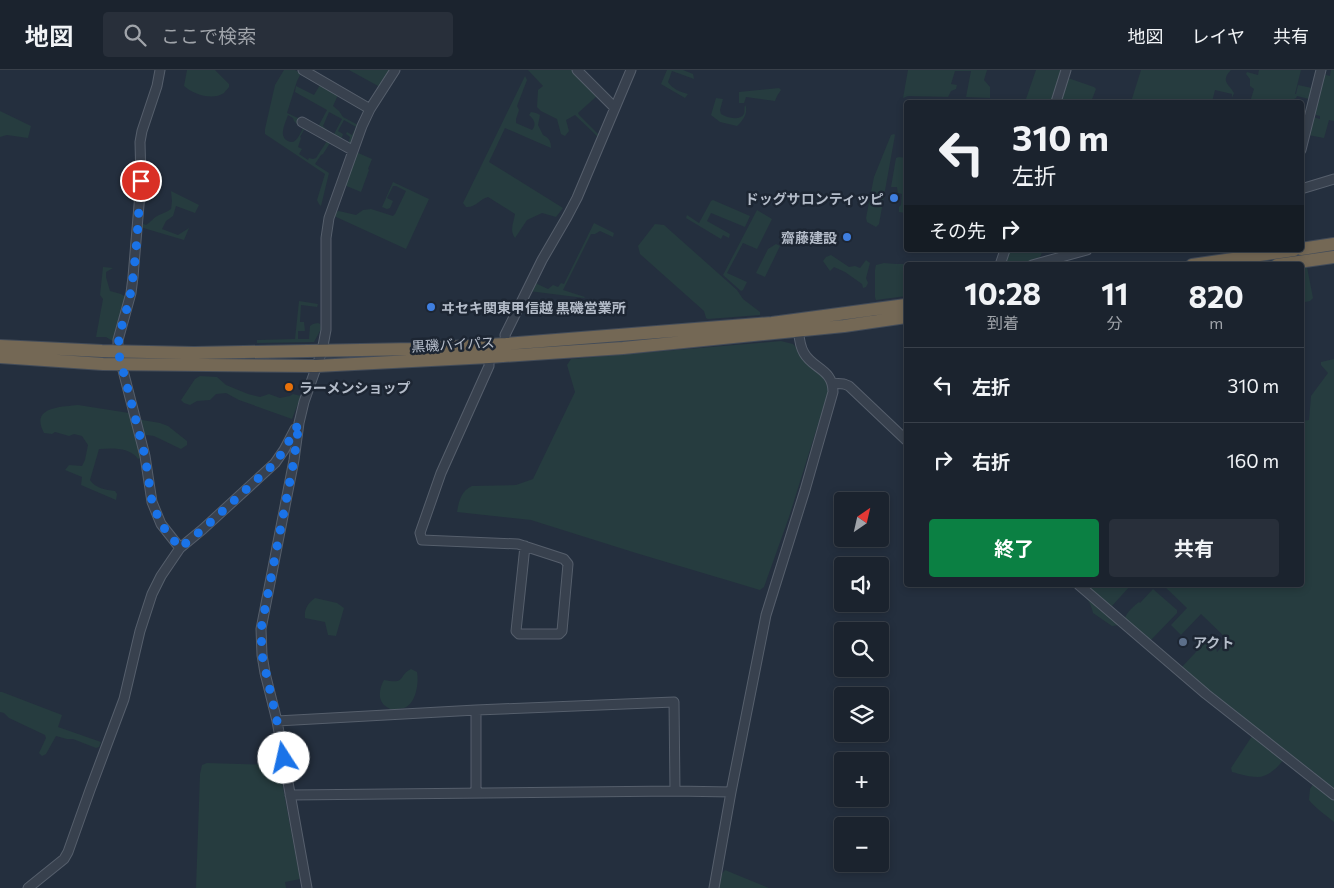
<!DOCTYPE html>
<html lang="ja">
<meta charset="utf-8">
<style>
body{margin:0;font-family:Commissioner,"Noto Sans JP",sans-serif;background:#282f3a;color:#f1f3f6;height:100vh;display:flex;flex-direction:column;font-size:19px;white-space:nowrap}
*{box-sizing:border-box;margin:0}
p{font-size:16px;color:#a0a4aa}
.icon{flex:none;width:28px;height:28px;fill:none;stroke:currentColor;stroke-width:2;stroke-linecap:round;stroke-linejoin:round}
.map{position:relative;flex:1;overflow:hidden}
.side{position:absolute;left:904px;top:192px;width:400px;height:325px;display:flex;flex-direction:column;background:#1b232e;border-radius:5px;box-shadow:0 2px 8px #0003,0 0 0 1px #39404a}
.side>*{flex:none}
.top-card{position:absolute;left:904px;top:30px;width:400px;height:152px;border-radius:5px;box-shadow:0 2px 8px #0003,0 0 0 1px #39404a;background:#1b232e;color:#f1f3f6;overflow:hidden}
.needle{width:32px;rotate:34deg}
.buttons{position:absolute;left:834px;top:422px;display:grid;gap:10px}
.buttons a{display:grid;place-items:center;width:55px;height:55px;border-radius:5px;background:#1b232e;box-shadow:0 2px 8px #0003,0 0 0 1px #39404a;font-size:25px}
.pin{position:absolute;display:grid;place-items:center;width:42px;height:42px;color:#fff;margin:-21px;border:2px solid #fff;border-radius:50%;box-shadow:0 1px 5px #0007}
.me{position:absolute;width:55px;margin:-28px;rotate:350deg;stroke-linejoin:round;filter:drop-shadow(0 0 4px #0008)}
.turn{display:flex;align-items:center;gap:18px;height:105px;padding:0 25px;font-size:22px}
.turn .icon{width:65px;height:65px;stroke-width:2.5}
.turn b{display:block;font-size:35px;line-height:42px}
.then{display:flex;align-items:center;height:48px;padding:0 25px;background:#0003;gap:10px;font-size:19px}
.eta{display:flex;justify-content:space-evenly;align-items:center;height:85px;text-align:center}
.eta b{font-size:30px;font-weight:700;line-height:35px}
.cta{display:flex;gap:10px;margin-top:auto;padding:10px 25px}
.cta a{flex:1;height:58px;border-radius:5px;background:#0b8043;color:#fff;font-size:20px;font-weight:700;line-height:58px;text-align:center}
.cta a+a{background:#282f3a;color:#f1f3f6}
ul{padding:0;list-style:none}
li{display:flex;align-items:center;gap:15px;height:75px;padding:0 25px;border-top:1px solid #39404a}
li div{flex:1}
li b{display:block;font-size:19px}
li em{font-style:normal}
header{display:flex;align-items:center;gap:30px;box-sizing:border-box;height:70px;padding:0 25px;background:#1b232e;border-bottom:1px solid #39404a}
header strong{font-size:24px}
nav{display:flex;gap:28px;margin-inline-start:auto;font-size:18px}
.search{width:350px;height:45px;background:#282f3a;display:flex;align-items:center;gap:12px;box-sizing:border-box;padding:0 18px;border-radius:5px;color:#a0a4aa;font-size:19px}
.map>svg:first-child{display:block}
.green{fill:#263c3f}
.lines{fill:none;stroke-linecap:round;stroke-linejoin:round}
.minor-casing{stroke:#565f6c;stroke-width:11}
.highway-casing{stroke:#434c59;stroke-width:14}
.minor{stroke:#38414e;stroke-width:9}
.highway{stroke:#746855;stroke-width:12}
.route{stroke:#1a73e8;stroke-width:9;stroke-dasharray:0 16.2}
.shop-dot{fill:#3f7fe0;stroke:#1d2633;stroke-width:2}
.food-dot{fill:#e8710a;stroke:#1d2633;stroke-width:2}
.service-dot{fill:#5c6f8a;stroke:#1d2633;stroke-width:2}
.labels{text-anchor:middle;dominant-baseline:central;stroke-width:5;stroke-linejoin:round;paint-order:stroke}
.poi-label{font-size:14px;font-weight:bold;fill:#b4bcc9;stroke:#1d2633;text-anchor:start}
.street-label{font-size:14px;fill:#b4bcc9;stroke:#1d2633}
</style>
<header>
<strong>地図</strong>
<div class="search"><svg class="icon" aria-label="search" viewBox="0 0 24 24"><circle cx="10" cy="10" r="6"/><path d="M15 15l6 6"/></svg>ここで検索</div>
<nav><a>地図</a><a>レイヤ</a><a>共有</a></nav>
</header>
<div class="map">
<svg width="1334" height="818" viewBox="0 0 1334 818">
<rect width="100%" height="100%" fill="#242f3e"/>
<path class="green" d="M187 0H215L229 14V17C229 17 224 23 224 23 212 31 193 24 184 16Z
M284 0H295L301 3 297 11 287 43 300 49 297 54 294 51 293 48 288 45C286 51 282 59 283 65 284 68 285 70 288 71 296 76 300 63 304 57L305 58 300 67 301 68 298 77 302 79 299 84 308 90 309 88 313 89 316 88 327 71 330 73 323 84 321 85 315 94 329 103 321 136 319 134 317 130 325 104 265 64V59L275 15Z
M349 0H391L380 17Z
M528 0H574L598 25 578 43 579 45 600 66 599 68 575 45 566 50 569 61 565 66 561 64 557 49 541 41 537 37 538 20 543 16Z
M667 0H683L693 4 694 9 672 1 668 12C672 19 681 22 688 24L685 28 661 14Z
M908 0H1006H987L984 10 990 17V28L966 27 971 1H955L951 14 957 15 956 19 951 21 948 27 908 26 903 28Z
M1036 0H1060L1062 3 1054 27 1052 29H1026Z
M1141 0H1231C1220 11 1229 14 1234 23L1232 28V24L1215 20 1212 32H1131Z
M1259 0H1301L1295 24H1296L1298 15 1312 18 1309 29 1297 26 1296 28 1294 29 1293 32H1250L1254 19 1250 16V9L1246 4 1247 2 1258 5Z
M1331 0H1334V51L1329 50 1324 68 1308 65 1313 47 1320 49V46L1316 45 1314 40 1323 4 1330 6Z
M525 6 527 10 517 36 519 40 516 49V53L532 60C537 54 534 49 529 45L531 42 536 43 540 45 538 55 543 65C549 68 551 71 551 78L505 58 489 92 563 138 556 147 542 143 527 150 515 168C509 160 514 152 515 144L488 127C480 129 475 138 466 137L463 133Z
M1068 8 1094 17 1096 19 1091 32H1058L1066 9Z
M320 15 338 25 333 36 339 41 343 47 358 55 351 73 348 74 350 67 346 64 347 62 352 65 356 57 344 50 338 61 343 64 341 70 333 66 342 49 329 42 323 56 328 61 327 62 318 57 327 40 295 22 296 16 314 25Z
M779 18 781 20 777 26 775 31 746 27 744 33H739V22Z
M716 28 723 29 720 40 721 44C727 48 740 51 744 44 745 41 744 38 745 35L746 37C747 45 743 50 737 56L720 52 711 45Z
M0 41 31 56 28 68 7 65 0 67Z
M894 64 895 65 879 154 876 157 867 152 866 148 874 107 891 65Z
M356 82 372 89 368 99 369 100 361 122 344 115Z
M899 87 906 88V143L899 142V137L901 135 902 124 898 123 897 117H891L896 88Z
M393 112 429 129 406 179 334 146 335 142 339 141 356 145 363 140 371 139 393 146 395 144 406 121 396 116H393L387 128 393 131 390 138 387 139 382 137Z
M171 121 199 135 195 143 176 136 173 146 166 151 162 159 178 165 189 158 184 170 140 157 141 153 146 155C151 152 154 147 159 145 163 143 167 142 171 139L172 131Z
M713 130 750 146 745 157 711 143 707 151 730 164 729 168 723 165 721 169 686 148 687 145 699 153 711 131Z
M757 140 772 149 757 179 743 173 727 203 747 212 743 220 741 221 723 205Z
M594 153 614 163 613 167 600 161 595 164H591L563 220 585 227 584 228 529 221 533 212 548 219 553 215 558 217 561 213 564 214Z
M655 154 664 155 737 220 743 229 760 242V245L708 249 706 248 704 241 640 184 638 176Z
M776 174 780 176 765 207 756 203 768 179Z
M1007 180H1043L1039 190 1021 195H1005L1004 190Z
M831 185 849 197 855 196 860 198 866 190 870 193 866 208 868 213 866 217 863 218 862 214 845 202 834 197 830 201 823 191 826 187Z
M884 193 896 194H931V195H906V226L876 230 875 227V200L876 195Z
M103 197 113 198 106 202V207L110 221 121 224 127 228 114 272 106 267H96L103 229 100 225Z
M1301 197H1307L1313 228 1310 231 1301 233Z
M299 231 318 234 317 237 301 235 300 252H304L305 261H298V269H309L310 256 313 254 318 253 320 254 321 259 314 272 257 273V270L295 269Z
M781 271 793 274 825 309 829 319 789 447 764 517 760 520 636 483 531 450 457 442C459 431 461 421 472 416L516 415 533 409 575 322 567 295 571 289Z
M1334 289V752C1325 744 1316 739 1309 730L1310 719 1317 708 1315 703 1289 683C1281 693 1271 707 1257 707 1249 707 1240 704 1232 702L1231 698 1256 660 1181 598 1210 567 1215 572 1217 582 1228 570 1201 544 1181 565 1171 555 1187 538 1163 515H1301V351L1309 350 1311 326 1328 303 1321 295V292Z
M200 306 217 307 226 315 248 324 260 327 269 324 280 328 290 326 293 324 301 326 292 349 239 330 226 323 216 324 210 330 197 331 190 335 184 333 181 330 195 309Z
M78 335 129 343 142 350 160 353 168 356 187 371V375L181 379 154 366 138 364 142 387 138 389C130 377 112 378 99 379L90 410C95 418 106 420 115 421L117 424 116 430 81 415 82 407 65 400 69 395 82 396 85 390 88 375 82 366 74 364 69 366 55 362 52 364 44 363C30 337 60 337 78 335Z
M1068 515H1131L1111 537 1120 552 1119 555 1112 556 1093 543C1091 532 1084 523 1076 517H1070Z
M1153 519 1177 540V543L1150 571 1125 548C1127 542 1134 536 1139 532L1140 533Z
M315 528 337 533 344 538 336 566 328 565 325 552 305 548C304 539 308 533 315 528Z
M411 599 417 602C419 613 416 634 404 638 400 639 395 639 392 640 389 638 386 637 384 635 377 628 380 617 384 610 407 615 398 605 411 599Z
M0 622H2L62 645 58 657 101 672 99 677 96 678 73 669H67L56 666 46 684 42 686 39 683 46 668 45 665 9 648 4 643 0 642Z
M207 693 277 695 281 707 300 809 285 812 286 818H196L200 704 202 695Z
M725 800 769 818H718L720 806Z"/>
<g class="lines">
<g class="minor-casing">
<path id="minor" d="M160 0 157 16 142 61 140 72 141 111 133 207 131 223 118 270V281L145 386 152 432 161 454 180 478
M303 0 370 39
M577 0 615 38
M1056 32 1066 0
M302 52 352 80
M1301 80 1321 0
M1301 119 1334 109
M1000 195 1005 180
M1032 195 1087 180
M506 274 505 265 542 190 567 147 577 128 631 0
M489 287V296L441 403 420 463 422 470 518 474 564 489 568 494 562 561 559 564H519L516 561 525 476
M832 313 844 314 849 316 906 370
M1079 515 1206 624 1334 725
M476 640V723
M277 651 476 640 674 632 675 721
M290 725 675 721 731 722
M28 818 64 789 68 782 90 720 124 629 140 561 152 524 161 506 180 478 203 459 275 393 284 380 295 359
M307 818 277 651 265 603 262 585 261 559 294 390 299 353 304 332 322 281 326 260V168L329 148 362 56 370 39 395 0
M714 818 731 722 766 545 805 420 833 322C833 299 813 299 804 283 799 275 799 265 798 256"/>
</g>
<g class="highway-casing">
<path id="highway" d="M1301 179 1334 174
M1192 195 1294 180
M1277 195 1334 187
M0 276 102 281 194 283 414 279 506 274 772 253 906 235
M0 287 103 294 316 296 489 287 623 278 844 256 906 247"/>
</g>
<use href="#minor" class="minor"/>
<use href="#highway" class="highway"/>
</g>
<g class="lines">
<path class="route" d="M141 111C138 147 137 184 131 220 128 241 118 260 118 281L145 386 152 432 161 454 180 478 203 459 275 393 284 380 299 353 294 390 261 559 262 585 277 651 284 688"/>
</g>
<g class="shop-dot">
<circle cx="894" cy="128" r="5"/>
<circle cx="847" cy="167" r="5"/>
<circle cx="431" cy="237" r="5"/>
</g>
<circle class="food-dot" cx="289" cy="317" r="5"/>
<circle class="service-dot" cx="1183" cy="572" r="5"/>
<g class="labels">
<g class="poi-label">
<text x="884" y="128" text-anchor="end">ドッグサロンティッピ</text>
<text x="837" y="167" text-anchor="end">齋藤建設</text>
<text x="441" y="237">ヰセキ関東甲信越 黒磯営業所</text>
<text x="299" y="317">ラーメンショップ</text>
<text x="1193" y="572">アクト</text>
</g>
<g class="street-label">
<text transform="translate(453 274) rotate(-3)">黒磯バイパス</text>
</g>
</g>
</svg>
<div class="buttons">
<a><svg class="needle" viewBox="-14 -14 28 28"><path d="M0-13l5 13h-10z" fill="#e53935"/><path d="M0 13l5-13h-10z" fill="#a0a4aa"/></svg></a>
<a><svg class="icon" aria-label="sound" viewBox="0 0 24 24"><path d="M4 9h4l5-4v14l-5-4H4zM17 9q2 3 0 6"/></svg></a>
<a><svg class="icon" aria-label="search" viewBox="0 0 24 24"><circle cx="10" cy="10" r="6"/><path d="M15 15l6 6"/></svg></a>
<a><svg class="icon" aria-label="layers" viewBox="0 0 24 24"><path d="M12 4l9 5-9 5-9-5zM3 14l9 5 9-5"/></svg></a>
<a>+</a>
<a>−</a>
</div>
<div class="pin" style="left:141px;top:111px;background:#d93025"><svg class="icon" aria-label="arrive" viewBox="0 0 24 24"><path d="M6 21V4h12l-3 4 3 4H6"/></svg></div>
<svg class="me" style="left:284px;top:688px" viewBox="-20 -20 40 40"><circle r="19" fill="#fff"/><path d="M0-13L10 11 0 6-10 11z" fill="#1a73e8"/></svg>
<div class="top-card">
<div class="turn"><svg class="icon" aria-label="left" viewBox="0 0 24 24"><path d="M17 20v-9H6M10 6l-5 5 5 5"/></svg><div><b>310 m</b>左折</div></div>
<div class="then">その先<svg class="icon" aria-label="right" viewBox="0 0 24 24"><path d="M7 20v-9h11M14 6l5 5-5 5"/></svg></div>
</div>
<section class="side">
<div class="eta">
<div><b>10:28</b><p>到着</p></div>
<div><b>11</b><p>分</p></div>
<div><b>820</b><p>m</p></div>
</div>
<ul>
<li><svg class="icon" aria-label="left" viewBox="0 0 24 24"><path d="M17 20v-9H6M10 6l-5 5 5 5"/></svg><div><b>左折</b></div><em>310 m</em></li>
<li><svg class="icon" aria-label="right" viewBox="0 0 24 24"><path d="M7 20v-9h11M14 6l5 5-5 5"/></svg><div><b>右折</b></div><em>160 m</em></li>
</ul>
<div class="cta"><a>終了</a><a>共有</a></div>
</section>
</div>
